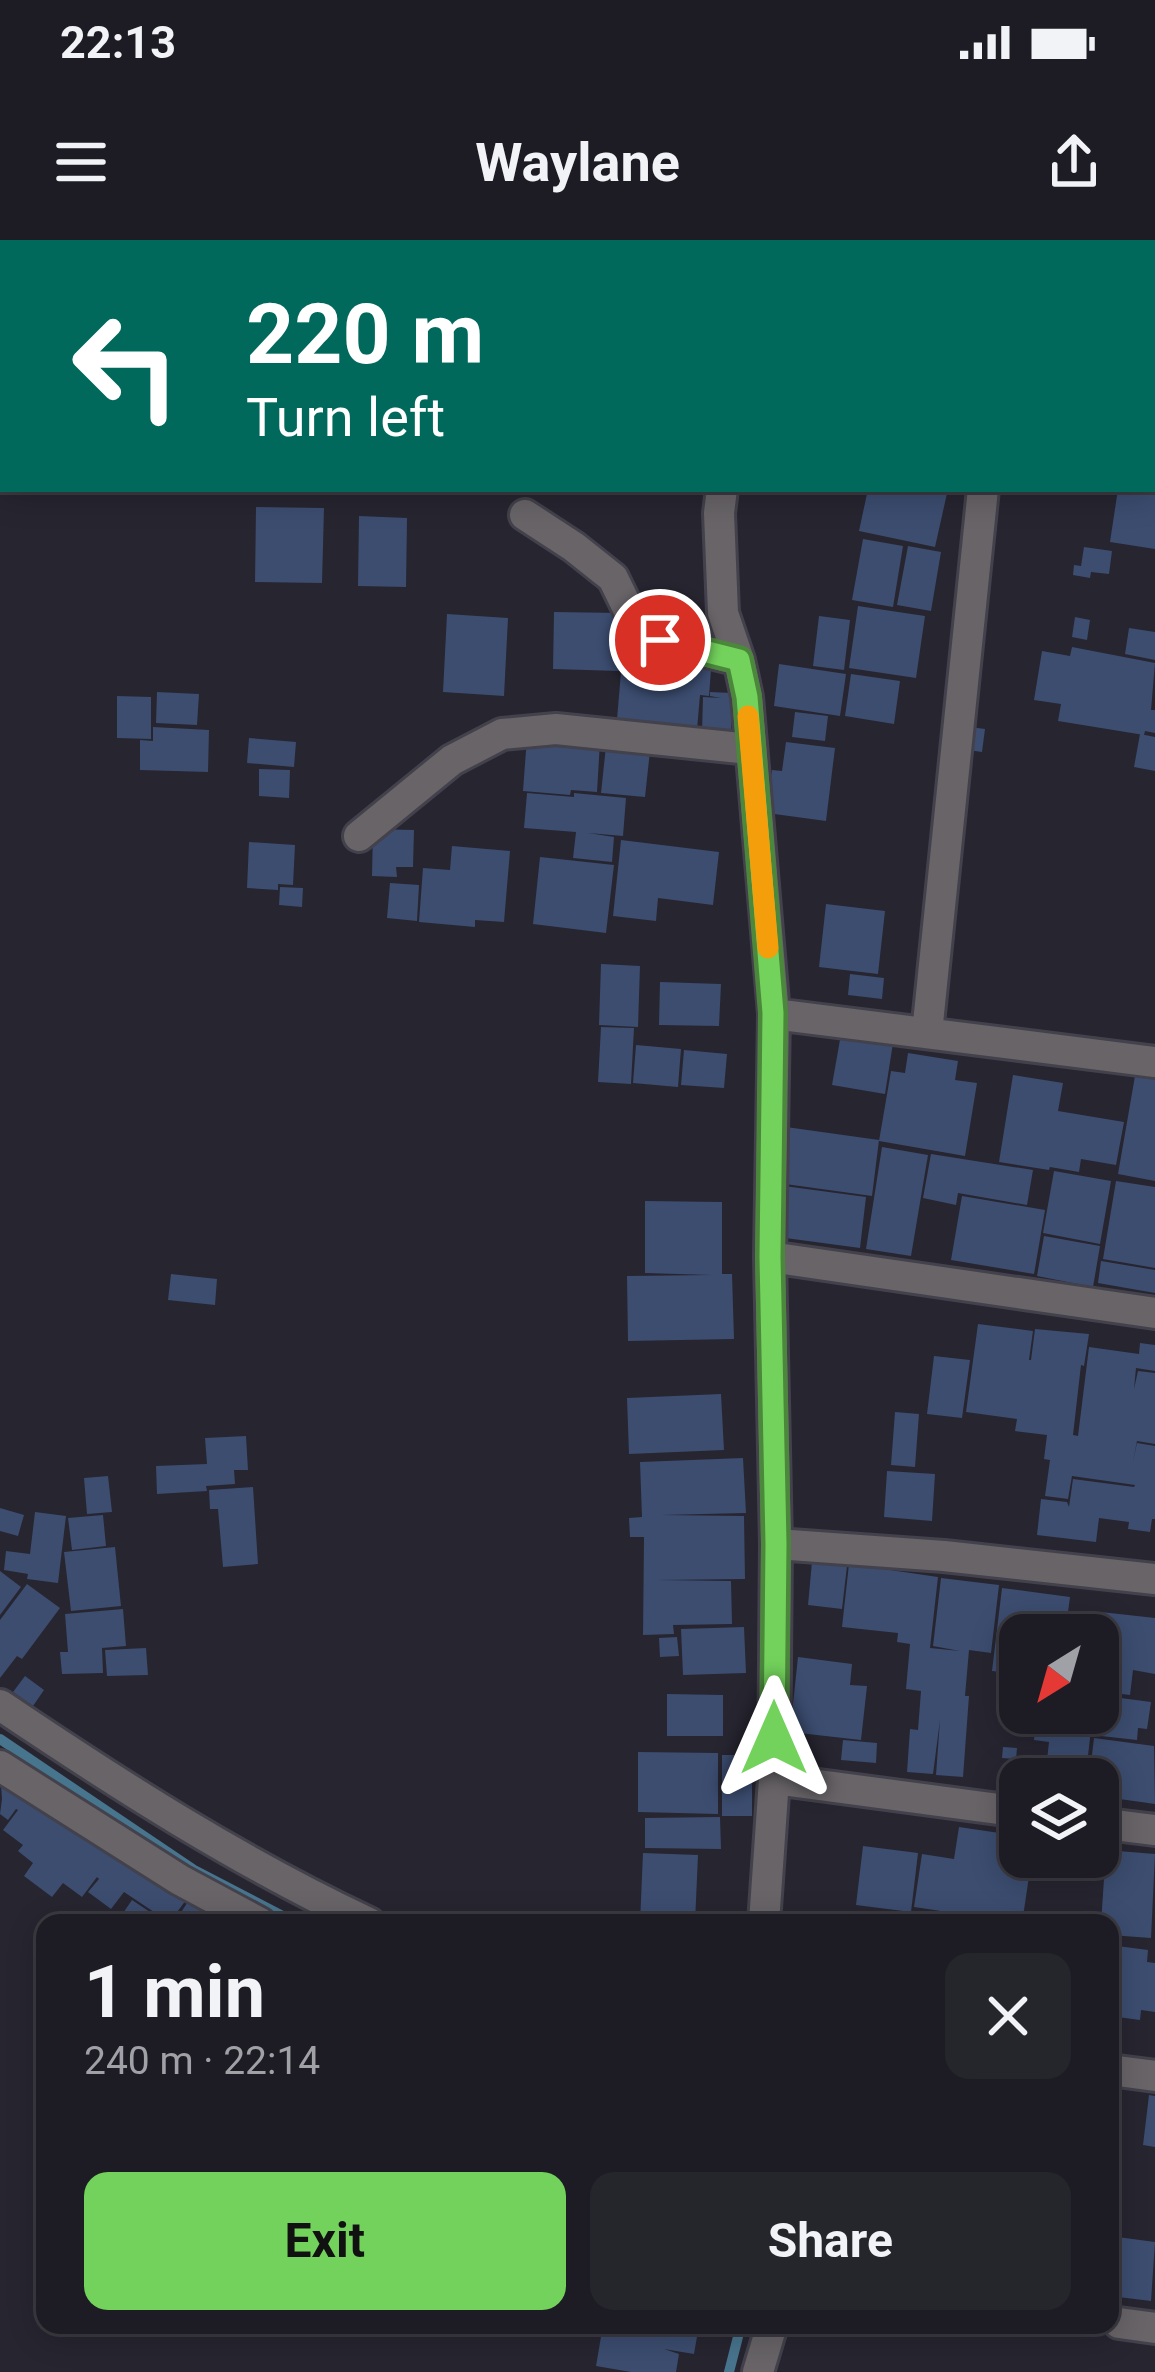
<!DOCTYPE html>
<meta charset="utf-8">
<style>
body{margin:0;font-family:Roboto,sans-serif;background:#25252c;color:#f1f3f6;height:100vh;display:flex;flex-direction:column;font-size:45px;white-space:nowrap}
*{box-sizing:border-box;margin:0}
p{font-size:39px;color:#a0a1a6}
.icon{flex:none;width:66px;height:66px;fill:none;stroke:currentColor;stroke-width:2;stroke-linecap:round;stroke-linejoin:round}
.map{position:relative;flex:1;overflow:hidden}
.drawer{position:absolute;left:36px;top:1674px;width:1083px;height:420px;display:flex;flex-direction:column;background:#1d1c24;border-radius:24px;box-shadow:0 6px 30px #0003,0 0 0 3px #3b3a41}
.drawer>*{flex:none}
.hud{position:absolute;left:0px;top:0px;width:1155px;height:252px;box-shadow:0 6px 30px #0003,0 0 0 3px #3b3a41;background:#00695c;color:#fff;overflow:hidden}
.needle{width:78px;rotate:217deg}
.tools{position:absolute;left:999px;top:1374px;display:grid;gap:24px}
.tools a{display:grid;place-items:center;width:120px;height:120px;border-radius:24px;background:#1d1c24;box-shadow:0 6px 30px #0003,0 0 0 3px #3b3a41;font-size:60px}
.pin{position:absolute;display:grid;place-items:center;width:102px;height:102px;color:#fff;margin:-51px;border:6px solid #fff;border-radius:50%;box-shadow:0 3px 12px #0007}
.me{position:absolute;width:132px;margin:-66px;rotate:0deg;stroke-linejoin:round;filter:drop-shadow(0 0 9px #0008)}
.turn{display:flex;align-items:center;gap:42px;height:252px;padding:0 48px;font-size:54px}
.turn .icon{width:156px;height:156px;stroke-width:2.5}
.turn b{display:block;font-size:84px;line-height:102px}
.round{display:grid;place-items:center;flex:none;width:126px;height:126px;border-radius:24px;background:#25252c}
.head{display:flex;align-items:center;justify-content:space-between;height:204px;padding:0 48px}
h1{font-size:72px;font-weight:700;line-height:90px}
.action{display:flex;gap:24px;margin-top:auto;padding:24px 48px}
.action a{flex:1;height:138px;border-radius:24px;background:#73d25c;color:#111;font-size:48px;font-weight:700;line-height:138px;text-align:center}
.action a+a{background:#25252c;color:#f1f3f6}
.status{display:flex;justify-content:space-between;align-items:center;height:84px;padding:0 60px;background:#1d1c24;direction:ltr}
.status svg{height:33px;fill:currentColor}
header{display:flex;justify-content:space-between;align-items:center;height:156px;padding:0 48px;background:#1d1c24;font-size:54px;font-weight:700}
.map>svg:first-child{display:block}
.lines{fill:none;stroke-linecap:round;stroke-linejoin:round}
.stream{stroke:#48758e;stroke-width:10}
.building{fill:#3c4d70}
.minor-casing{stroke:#43414b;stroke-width:36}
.minor{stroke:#686468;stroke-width:30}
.route-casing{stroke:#4b883c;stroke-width:30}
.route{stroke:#73d25c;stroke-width:21}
.slow{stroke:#f59e0b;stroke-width:21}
</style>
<div class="status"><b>22:13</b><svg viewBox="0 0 49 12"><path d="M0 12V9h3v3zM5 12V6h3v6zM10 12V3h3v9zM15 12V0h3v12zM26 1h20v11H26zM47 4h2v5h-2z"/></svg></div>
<header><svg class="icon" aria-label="menu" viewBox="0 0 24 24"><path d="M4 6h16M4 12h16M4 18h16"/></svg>Waylane<svg class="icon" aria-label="share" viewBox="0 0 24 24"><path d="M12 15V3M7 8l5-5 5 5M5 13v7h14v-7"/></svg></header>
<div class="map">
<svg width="1155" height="2132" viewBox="0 0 1155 2132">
<rect width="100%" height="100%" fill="#272530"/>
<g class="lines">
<path class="stream" d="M0 1499 194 1630 296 1683
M729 2132 741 2085"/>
</g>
<path class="building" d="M868 249H948L935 307 859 291Z
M1118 249H1155V309L1110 302Z
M256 267 324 268 322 343 255 342Z
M359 276 407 278 406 347 358 346Z
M863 299 903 306 893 367 852 360Z
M908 306 941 312 931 371 897 365Z
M1084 307 1112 311 1109 334 1091 332 1090 338 1073 335 1074 325 1081 326Z
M858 366 925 376 916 438 849 428Z
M554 372 620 373 619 431 553 429Z
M447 374 508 378 504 456 443 452Z
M819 376 850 380 844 430 813 426Z
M1075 377 1090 380 1087 400 1072 397Z
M1129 388 1155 392V420L1125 414Z
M1072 407 1155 423 1151 470H1155V493L1145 491 1144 495 1058 481 1061 464 1034 460 1042 411 1070 416Z
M623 409 712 417 709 456 700 455 697 490 616 491Z
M779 424 846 434 840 476 774 466Z
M851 434 900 441 894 484 845 476Z
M157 452 199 454 197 485 156 483Z
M710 452 732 453 731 492 702 491 703 457 721 458 710 456Z
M117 456 151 457V499L117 498Z
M795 472 828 476 825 501 792 497Z
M963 486 985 489 982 512 961 509Z
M153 487 209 490 208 532 140 530V500L153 501Z
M1140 494 1155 497V531L1134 527Z
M527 497 600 502 597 552 571 550 570 555 523 551Z
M249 498 296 502 294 527 247 523Z
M786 502 835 508 826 581 767 573 772 530 782 531Z
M606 506 650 511 645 557 601 553Z
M259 529 290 530 289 558 259 556Z
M527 553 574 557V553L626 558 623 596 588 593 614 597 612 622 573 618 576 592 524 588Z
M373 589 414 590 413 627H396L397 637 372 636Z
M621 600 719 612 713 665 658 658 656 681 613 676Z
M249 602 295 605 293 645 278 644V650L247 648Z
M452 606 510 611 504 682 475 680V687L419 682 423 628 450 630Z
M540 617 614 625 606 693 533 684Z
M390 643 419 645 417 681 387 678Z
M280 647 303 648 302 667 279 665Z
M826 664 885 671 878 734 819 727Z
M601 724 640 726 638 787 599 785Z
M850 734 884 738 882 759 848 755Z
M660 742 721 744 719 786 659 785Z
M601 787 634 788 631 844 598 842Z
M841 794 893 803 885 854 832 845Z
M636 805 681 809 678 847 633 843Z
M684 810 727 814 724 848 681 845Z
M908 813 958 821 955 840 977 843 965 916 879 901 891 831 905 833Z
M1013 835 1063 843 1058 871 1124 882 1116 925 1081 919 1079 932 1050 927 1049 930 999 922Z
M1135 836 1155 839V941L1118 934Z
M786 887 879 900 872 956 778 943Z
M882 907 928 915 911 1016 866 1009Z
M931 914 1033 930 1027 965 958 953 956 965 923 958Z
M1054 931 1111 941 1100 1004 1043 993Z
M1116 941 1155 947V1028L1103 1019Z
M784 946 866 957 860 1008 778 997Z
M962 956 1045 970 1034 1034 951 1020Z
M645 961 722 962V1034H732L734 1099 628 1101 627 1036 711 1035 645 1033Z
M1044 996 1100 1006 1093 1047 1037 1036Z
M1101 1021 1155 1030V1053L1098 1043Z
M171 1034 217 1039 215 1065 168 1060Z
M978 1084 1033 1091 1029 1120H1031L1035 1089 1089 1094 1084 1126 1081 1125 1073 1195 1078 1196 1089 1107 1139 1114 1140 1103 1155 1105V1131L1136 1128 1134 1149 1138 1131 1155 1133V1204L1137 1201 1133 1221 1137 1203 1155 1206V1279H1152L1150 1292 1128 1289 1129 1282 1099 1278 1096 1302 1037 1295 1041 1259 1067 1262 1069 1267 1073 1239 1134 1247 1135 1245 1072 1236 1068 1259 1045 1256 1050 1220 1044 1219 1047 1195 1015 1191 1017 1179 966 1172Z
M934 1116 970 1120 962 1178 927 1174Z
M721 1154 724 1210 629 1214 627 1158Z
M895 1172 919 1174 915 1227 891 1225Z
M246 1196 248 1230H234L235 1244 206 1246 207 1251 157 1254 156 1226 207 1224 205 1198Z
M743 1218 746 1273 662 1275 744 1276 745 1339 657 1340 731 1341 732 1384 673 1385 674 1394 643 1395 644 1297H630L629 1278 642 1277 640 1222Z
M887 1231 935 1234 932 1281 884 1277Z
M108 1236 112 1272 87 1274 84 1238Z
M253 1247 258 1324 223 1327 218 1269H210L209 1250Z
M0 1268 24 1275 18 1296 0 1291Z
M35 1272 66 1276 58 1343 27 1339 28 1334 4 1330 6 1311 30 1314Z
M103 1275 106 1306 72 1310 68 1278Z
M115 1307 121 1366 71 1371 64 1312Z
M812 1322 847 1326 842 1369 808 1365Z
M849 1324 938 1337 930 1408 960 1411 933 1406 941 1338 999 1345 991 1413 969 1410 965 1456H969L963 1537 936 1535 940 1480 933 1534 907 1532 910 1489 918 1490 921 1451 906 1449 910 1404 897 1402 898 1393 842 1387Z
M0 1331 21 1347 0 1375Z
M27 1344 60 1368 22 1419 17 1416 0 1438V1380Z
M1002 1348 1070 1357 1065 1395H1020V1447L1011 1446 1012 1433 992 1431Z
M123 1369 126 1406 102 1408 103 1433 62 1434 60 1412H68L65 1374Z
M1101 1372 1155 1378V1434L1133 1430 1130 1455 1098 1451V1400Z
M744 1387 746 1433 683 1435 681 1389Z
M677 1397 679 1416 660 1417 659 1398Z
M146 1408 148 1435 107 1436 105 1410Z
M798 1417 852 1424 850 1445 867 1446 861 1500 790 1492Z
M25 1436 44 1450 33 1466 13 1452Z
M667 1454 723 1455V1496H667Z
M1098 1455 1151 1462 1147 1489 1138 1488 1137 1500 1092 1495 1095 1473H1098Z
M1037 1473H1093L1087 1524 1047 1520 1049 1502 1034 1500Z
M1094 1498 1154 1506 1155 1564 1098 1556V1539H1089Z
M843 1500 877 1503 876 1523 841 1520Z
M1003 1507 1017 1508 1016 1519 1002 1518Z
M638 1512 718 1513V1574L638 1572Z
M722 1515H752V1576H722Z
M0 1530 192 1652 169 1683H157L150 1678 148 1680 152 1683H131L121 1676 132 1660 153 1674 154 1672 124 1652 111 1669 88 1652 99 1639 97 1637 82 1657 63 1643 52 1657 24 1636 33 1623 18 1611 23 1605 3 1590 18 1570 16 1569 8 1580 0 1574 2 1559Z
M720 1577 721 1609 645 1608V1578Z
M959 1587 1020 1596V1617H1032L1022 1683 914 1667 922 1614 954 1619Z
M1098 1601 1105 1602 1100 1640 1040 1632 1041 1617H1098Z
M863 1606 918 1613 911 1672 856 1665Z
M1106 1610 1155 1614 1151 1698 1110 1695V1683H1101Z
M643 1613 698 1615 695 1683H640Z
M195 1651 249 1683H174Z
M811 1674 829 1675V1683H810Z
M941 1676 971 1680V1683H940Z
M1110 1705 1148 1710 1147 1722 1155 1723V1772L1141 1770 1140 1780 1110 1776Z
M1149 1855 1155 1856V1907L1143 1905Z
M1110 1996 1155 2002 1151 2061 1110 2056Z
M603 2085H699L694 2114 664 2109 679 2114 676 2132H631L596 2126Z"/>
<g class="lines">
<g class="minor-casing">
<path id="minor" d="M769 3V0
M722 249 719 273 723 373 739 420 747 457 774 774 770 1017 776 1304 774 1539 764 1683
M525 275 574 307 613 338 630 373 660 400 739 420
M359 596 452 520 502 494 556 489 750 509
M774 774 1155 822
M927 793 983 249
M770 1017 1155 1073
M776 1304 944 1316 1155 1339
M0 1465C119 1545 239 1622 369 1683
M0 1526 180 1640 260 1683
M774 1539 1020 1572
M1098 1583 1155 1590
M1110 1830 1155 1836
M1119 2083 1155 2088
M758 2132 772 2085"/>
</g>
<use href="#minor" class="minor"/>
</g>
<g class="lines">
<g class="route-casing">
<path id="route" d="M660 400 739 420 747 457 773 773 770 1017 776 1304 774 1498"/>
</g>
<use href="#route" class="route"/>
<path class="slow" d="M748 476 768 708"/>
</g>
</svg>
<div class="tools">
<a><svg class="needle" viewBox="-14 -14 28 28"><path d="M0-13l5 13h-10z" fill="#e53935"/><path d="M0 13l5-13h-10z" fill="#a0a1a6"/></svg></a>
<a><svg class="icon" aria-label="layers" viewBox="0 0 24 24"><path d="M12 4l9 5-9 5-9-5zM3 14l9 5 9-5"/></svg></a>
</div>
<div class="pin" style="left:660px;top:400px;background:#d93025"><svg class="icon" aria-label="arrive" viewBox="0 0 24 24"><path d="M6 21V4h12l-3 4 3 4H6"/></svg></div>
<svg class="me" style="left:774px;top:1498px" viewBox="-20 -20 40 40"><path d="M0-17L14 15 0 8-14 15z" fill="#73d25c" stroke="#fff" stroke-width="4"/></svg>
<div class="hud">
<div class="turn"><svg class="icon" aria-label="left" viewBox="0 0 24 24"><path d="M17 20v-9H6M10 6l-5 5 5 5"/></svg><div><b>220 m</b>Turn left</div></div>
</div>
<section class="drawer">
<div class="head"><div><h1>1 min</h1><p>240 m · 22:14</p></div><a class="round"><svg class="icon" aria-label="close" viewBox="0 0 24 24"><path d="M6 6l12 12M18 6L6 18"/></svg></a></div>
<div class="action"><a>Exit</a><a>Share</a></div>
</section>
</div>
